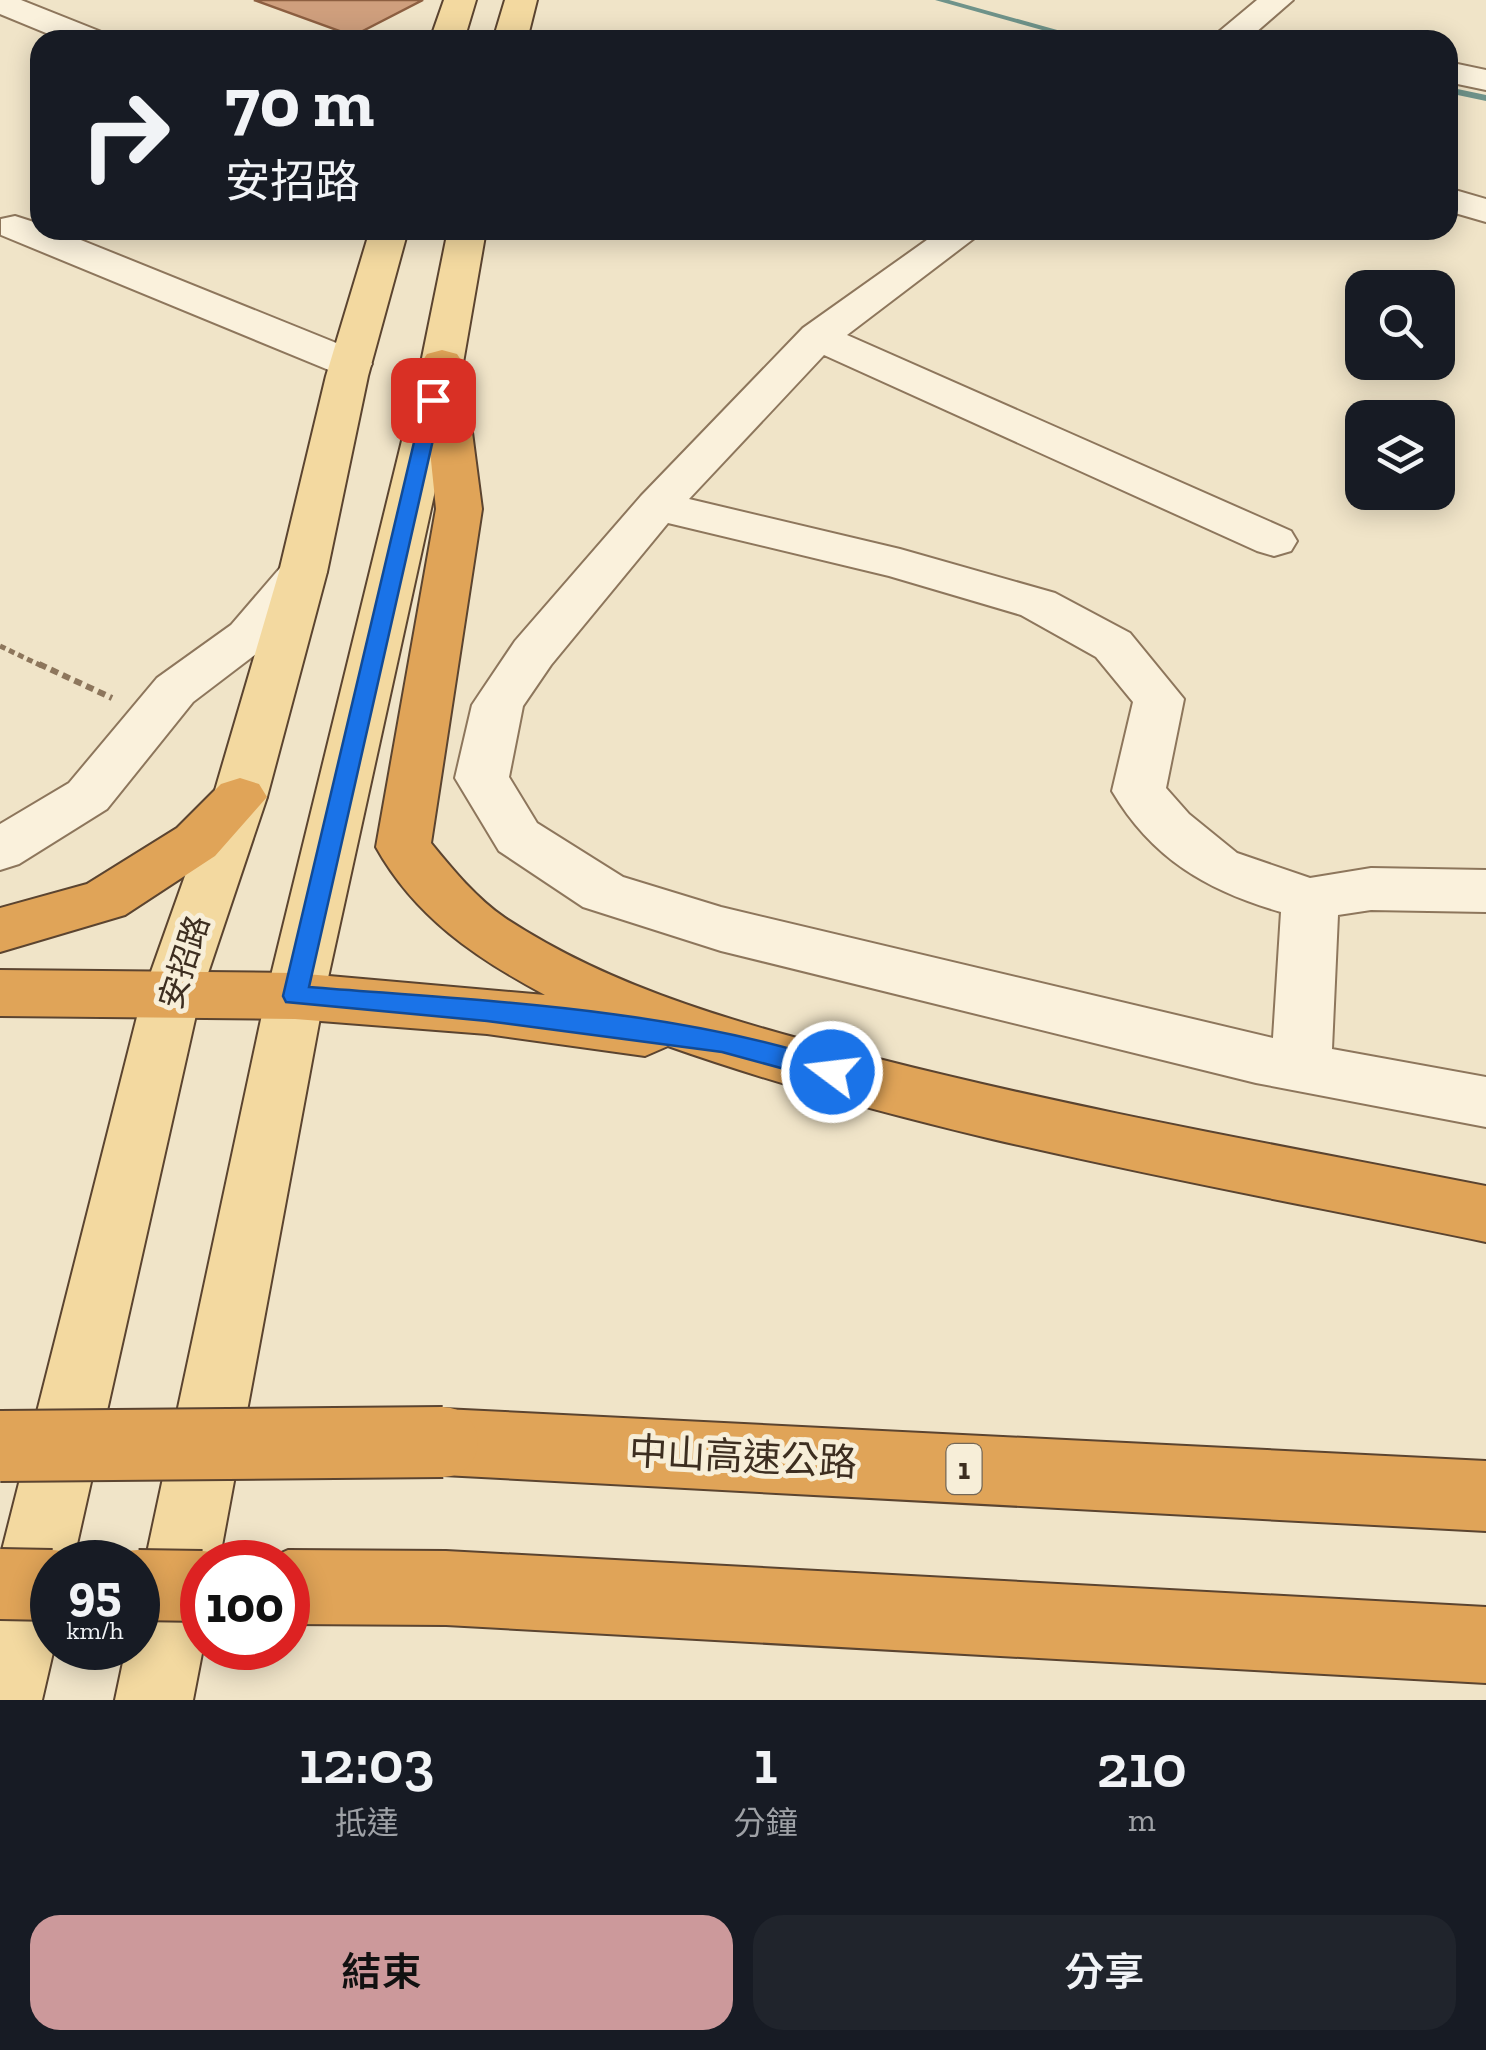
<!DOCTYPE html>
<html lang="zh-TW">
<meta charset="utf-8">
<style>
body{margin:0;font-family:"Zilla Slab","Noto Sans TC",serif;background:#20242c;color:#f1f3f6;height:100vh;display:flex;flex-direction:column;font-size:38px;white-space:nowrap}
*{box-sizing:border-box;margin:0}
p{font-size:32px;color:#9ea1a6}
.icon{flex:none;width:55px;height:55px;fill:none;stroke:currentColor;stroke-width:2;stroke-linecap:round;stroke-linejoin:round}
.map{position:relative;height:1700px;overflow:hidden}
.details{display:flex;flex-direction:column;background:#171b24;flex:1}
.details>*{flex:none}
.hud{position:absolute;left:30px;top:30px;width:1428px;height:210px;border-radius:30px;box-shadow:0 5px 25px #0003;background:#171b24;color:#f1f3f6;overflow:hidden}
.tools{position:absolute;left:1345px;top:270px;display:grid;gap:20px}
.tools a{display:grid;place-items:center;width:110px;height:110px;border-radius:20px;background:#171b24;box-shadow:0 5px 25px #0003;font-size:50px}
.speed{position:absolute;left:30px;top:1540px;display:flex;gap:20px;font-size:50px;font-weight:700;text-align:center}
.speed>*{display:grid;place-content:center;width:130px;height:130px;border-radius:50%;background:#171b24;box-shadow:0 5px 25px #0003;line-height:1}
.speed small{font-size:25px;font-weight:400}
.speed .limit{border:15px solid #d22;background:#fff;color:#111}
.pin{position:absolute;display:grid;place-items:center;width:85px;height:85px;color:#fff;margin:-42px;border-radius:20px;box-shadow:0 5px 15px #0006}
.me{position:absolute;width:110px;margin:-55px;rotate:285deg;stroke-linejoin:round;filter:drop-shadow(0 0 8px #0008)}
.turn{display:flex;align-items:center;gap:35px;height:210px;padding:0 30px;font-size:45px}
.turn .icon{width:130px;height:130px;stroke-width:2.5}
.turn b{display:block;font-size:70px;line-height:85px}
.eta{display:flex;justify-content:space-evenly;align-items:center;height:170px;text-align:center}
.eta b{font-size:60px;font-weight:600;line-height:70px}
.button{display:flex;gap:20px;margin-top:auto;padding:20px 30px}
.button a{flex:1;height:115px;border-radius:30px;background:#cc999b;color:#111;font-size:40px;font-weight:600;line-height:115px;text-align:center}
.button a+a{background:#20242c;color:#f1f3f6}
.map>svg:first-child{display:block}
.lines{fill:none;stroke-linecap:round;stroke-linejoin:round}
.stream{fill:#6f938a;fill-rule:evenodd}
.building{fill:#cf9f7d;stroke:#8d5f41;stroke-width:2.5}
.minor-casing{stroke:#8d765c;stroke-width:4}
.major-casing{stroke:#5b4430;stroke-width:4}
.highway-casing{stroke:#5b4430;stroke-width:4}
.path-far1{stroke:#8d765c;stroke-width:5;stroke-dasharray:6 4;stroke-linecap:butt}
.path{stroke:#8d765c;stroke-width:6;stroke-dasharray:8 5;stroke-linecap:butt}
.minor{fill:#faf1dc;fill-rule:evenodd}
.major{fill:#f3d9a0;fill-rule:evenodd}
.highway{fill:#e0a458;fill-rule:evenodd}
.highway-bridge-casing{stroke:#5b4430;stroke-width:74;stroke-linecap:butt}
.highway-bridge{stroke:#e0a458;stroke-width:70}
.route{fill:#1a73e8;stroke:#114b97;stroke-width:2.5}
.labels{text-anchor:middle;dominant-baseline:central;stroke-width:10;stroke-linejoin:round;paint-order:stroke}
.shield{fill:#f7eed8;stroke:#756857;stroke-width:2.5}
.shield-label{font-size:30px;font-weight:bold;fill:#3d2e20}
.street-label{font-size:32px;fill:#3d2e20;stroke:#f7eed8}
.near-street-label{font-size:38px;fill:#3d2e20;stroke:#f7eed8}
</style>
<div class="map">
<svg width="1486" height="1700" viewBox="0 0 1486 1700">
<rect width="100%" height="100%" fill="#f0e4c8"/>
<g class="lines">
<path class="stream" d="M935 0H949L1093 40H1078Z
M1448 87 1486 95V101L1448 93Z"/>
</g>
<path class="building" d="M254 0H423L353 36Z"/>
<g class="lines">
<g class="minor-casing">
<path id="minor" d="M0 0H21L104 33 109 40H63L0 14Z
M1257 0H1293L1247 40H1209Z
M1448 62 1486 70V90L1448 82Z
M1448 188 1486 199V222L1448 211Z
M15 216 40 224V230H56L366 355 372 364 366 373 351 377 336 373 1 235V219Z
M941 230H985L847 335 1291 531 1297 541 1291 551 1274 556 1257 551 824 355 689 499 900 549 1055 593 1130 633 1184 699 1166 788 1189 814 1237 853 1310 878 1371 868 1486 870V912L1371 910 1338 915 1332 1049 1486 1077V1127L1256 1083 721 951 583 907 499 851 455 778 472 705 480 693 515 641 641 496 803 328ZM668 523 889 576 1021 615 1096 657 1133 702 1112 791C1152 859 1208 891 1281 912L1273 1038 721 907 623 877 537 823 509 777 523 706 551 665Z
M303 557 320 561 327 572 265 647 193 702 107 809 19 864 0 870V824L69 783 157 678 231 625 286 561Z"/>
</g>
<g class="major-casing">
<path id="major" d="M444 0H476L464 40H430Z
M505 0H537L527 40H493Z
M370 230H408L368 376 327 572 267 797 200 997 73 1562H52L54 1648 42 1700H0V1558L142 997 213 797 279 572 326 376Z
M448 230H486L463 363 324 996 219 1562H202L203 1648 193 1700H115L126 1648H138V1595L266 996 421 363Z"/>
</g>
<g class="highway-casing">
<path id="highway" d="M442 350 457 354 463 363 482 509 431 843C453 870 476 898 505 918 617 992 751 1027 879 1059 1079 1110 1283 1146 1486 1186V1242C1212 1185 932 1139 668 1046L645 1056 487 1034 295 1019 0 1016V970L295 973 545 995C476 958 415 917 376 847L436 509 421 363 427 354Z
M240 778 259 784 267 797 215 856 125 915 0 952V908L87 884 177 828 221 784Z
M443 1409 1486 1461V1531L443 1475 418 1466 408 1442 418 1418Z
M288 1550 446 1551 1486 1607V1683L446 1625 288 1624V1562H261Z"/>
</g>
<path class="path-far1" d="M0 646 44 667"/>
<path class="path" d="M39 664 112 698"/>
<use href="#minor" class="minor"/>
<use href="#major" class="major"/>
<use href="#highway" class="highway"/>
<g class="highway-bridge-casing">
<path id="highway-bridge" d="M0 1446 443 1442
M0 1584 52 1585
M138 1585 202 1586"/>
</g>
<use href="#highway-bridge" class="highway-bridge"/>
</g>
<path class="route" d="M433 394 442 400 309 987C483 1001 674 1008 840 1064L844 1072 840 1079 832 1082 722 1052 487 1021 286 1002 283 996 424 400Z"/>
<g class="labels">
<rect class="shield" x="946.5" y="1444" width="35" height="50" rx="8"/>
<g class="shield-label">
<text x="964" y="1469">1</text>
</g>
<g class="street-label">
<text transform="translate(184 962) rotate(-72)">安招路</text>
</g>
<g class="near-street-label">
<text transform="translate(743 1457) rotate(3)">中山高速公路</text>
</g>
</g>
</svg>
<div class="tools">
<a><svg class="icon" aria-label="search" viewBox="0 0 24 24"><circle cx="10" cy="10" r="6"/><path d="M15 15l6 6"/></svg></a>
<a><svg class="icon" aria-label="layers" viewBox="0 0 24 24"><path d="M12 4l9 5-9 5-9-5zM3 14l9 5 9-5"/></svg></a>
</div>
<div class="speed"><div>95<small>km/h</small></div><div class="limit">100</div></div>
<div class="pin" style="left:433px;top:400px;background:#d93025"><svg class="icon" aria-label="arrive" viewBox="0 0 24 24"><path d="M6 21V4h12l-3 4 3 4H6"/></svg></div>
<svg class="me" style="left:832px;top:1072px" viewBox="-20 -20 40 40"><circle r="17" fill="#1a73e8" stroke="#fff" stroke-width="3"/><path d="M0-11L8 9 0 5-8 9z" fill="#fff"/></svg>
<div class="hud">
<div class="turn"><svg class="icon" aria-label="right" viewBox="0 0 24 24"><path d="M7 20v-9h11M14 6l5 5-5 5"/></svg><div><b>70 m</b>安招路</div></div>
</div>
</div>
<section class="details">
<div class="eta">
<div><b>12:03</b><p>抵達</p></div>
<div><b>1</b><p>分鐘</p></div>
<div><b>210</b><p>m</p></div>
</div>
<div class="button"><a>結束</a><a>分享</a></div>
</section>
